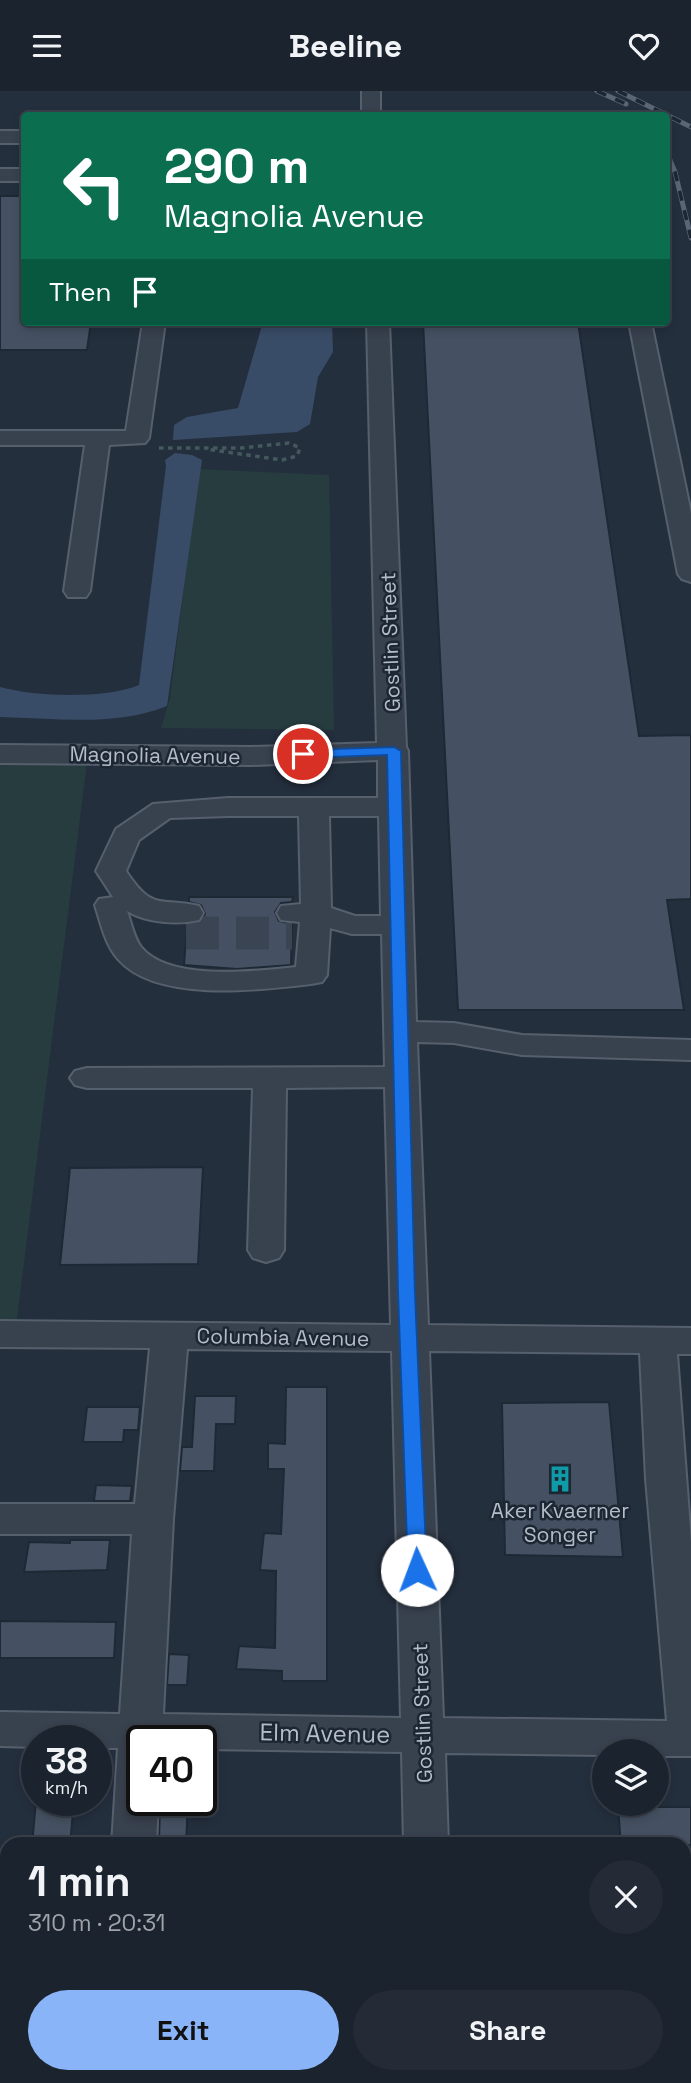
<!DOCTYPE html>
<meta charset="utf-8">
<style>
body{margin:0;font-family:"Space Grotesk",sans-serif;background:#242b36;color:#f1f3f6;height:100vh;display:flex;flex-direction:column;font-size:26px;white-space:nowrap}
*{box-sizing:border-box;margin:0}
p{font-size:23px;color:#a0a4aa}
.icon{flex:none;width:38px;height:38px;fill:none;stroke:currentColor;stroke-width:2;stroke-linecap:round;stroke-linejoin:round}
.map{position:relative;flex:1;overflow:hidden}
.panel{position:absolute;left:0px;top:1746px;width:691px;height:247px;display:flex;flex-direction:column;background:#1b232e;border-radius:21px 21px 0 0;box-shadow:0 4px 10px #0003,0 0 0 2px #39404a}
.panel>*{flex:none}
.hud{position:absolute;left:21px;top:21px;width:649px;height:214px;border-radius:7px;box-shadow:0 4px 10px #0003,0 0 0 2px #39404a;background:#0b6e4f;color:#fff;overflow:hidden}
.buttons{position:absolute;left:592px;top:1648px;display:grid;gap:14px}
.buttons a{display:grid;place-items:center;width:77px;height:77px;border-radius:50%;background:#1b232e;box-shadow:0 4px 10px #0003,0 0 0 2px #39404a;font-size:35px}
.speed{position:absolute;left:21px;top:1634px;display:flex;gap:14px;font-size:35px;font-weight:700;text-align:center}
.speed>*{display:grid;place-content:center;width:91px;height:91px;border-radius:50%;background:#1b232e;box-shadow:0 4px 10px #0003,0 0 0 2px #39404a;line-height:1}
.speed small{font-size:18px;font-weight:400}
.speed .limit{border:4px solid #111;border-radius:10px;background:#fff;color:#111}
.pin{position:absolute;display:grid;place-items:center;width:60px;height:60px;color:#fff;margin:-30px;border:4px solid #fff;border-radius:50%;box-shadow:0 2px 7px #0007}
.me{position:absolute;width:77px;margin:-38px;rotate:358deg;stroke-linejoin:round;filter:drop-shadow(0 0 5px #0008)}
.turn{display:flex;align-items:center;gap:24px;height:147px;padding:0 28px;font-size:32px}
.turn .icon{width:91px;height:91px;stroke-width:2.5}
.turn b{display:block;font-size:49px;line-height:60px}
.then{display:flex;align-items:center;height:66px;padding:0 28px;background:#0003;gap:14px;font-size:26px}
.round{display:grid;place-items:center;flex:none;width:74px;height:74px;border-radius:37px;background:#242b36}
.overview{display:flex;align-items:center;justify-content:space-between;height:119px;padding:0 28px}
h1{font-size:42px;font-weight:700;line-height:52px}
.cta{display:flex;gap:14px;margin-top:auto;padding:14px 28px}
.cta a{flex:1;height:80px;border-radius:42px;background:#8ab4f8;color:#111;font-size:28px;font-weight:700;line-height:80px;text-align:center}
.cta a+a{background:#242b36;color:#f1f3f6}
header{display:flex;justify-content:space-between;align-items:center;height:91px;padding:0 28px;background:#1b232e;font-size:32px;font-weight:700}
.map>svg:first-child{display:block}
.green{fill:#263c3f}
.water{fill:#394c67}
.building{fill:#455162;stroke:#1f2835;stroke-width:2}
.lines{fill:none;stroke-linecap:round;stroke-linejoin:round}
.minor-tunnel{stroke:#3a4453;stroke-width:33;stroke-dasharray:33 17;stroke-linecap:butt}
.minor-casing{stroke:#565f6c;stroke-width:4}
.path{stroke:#44595c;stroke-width:3.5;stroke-dasharray:4.5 4.5;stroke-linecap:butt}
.minor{fill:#38414e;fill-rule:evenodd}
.rail-casing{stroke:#5a6575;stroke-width:5}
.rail{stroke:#1d2633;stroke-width:3.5;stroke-dasharray:10;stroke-linecap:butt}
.route{fill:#1a73e8;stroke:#114b97;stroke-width:2}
.labels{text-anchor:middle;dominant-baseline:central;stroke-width:5;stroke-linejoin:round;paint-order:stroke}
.street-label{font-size:21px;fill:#b4bcc9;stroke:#1d2633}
.poi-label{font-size:21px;fill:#b4bcc9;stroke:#1d2633}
.near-street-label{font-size:24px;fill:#b4bcc9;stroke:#1d2633}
</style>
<header><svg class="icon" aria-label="menu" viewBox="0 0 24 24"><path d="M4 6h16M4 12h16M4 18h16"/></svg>Beeline<svg class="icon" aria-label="heart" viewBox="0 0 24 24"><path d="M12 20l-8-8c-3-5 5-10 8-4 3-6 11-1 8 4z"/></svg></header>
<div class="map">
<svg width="691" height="1992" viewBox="0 0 691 1992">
<rect width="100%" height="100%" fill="#242f3e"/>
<path class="green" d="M199 378 329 384 334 639 161 637 170 607Z
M0 663H88L15 1243H0Z
M691 1837V1992H592L595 1986H684V1848Z"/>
<path class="water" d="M263 231H332L333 261 318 286 310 333 297 341 173 349 174 334 187 326 238 317Z
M175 362 192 364 202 369 167 615C115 636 55 627 0 626V596C35 606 106 608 139 594L166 375 165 369Z"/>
<path class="building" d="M0 105H24V231H91L87 259H0Z
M423 231H578L639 645 691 644V808L667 809 684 919H458Z
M189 806H293L292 811 281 812 275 821 279 830 292 833 291 874 237 878 184 874 187 834 199 832 205 823 201 814 189 811Z
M203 1076 198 1173 60 1174 70 1077Z
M286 1296H327V1590H282V1580L236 1578 239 1555 275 1557 276 1480 260 1479 264 1442 281 1443 284 1378H268V1352L285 1353Z
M195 1305H236L235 1333H216L214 1380H180L182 1356H192Z
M609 1311 623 1466 505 1464 502 1312Z
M87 1316H140L138 1339H124L123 1351H83Z
M96 1394 132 1395 130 1410H94Z
M70 1449H110L107 1479 24 1481 29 1451 70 1452Z
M0 1530 116 1531 114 1567H0Z
M169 1563 189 1564 187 1594H167Z
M36 1710H74L70 1754H32Z
M160 1710H188L186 1753H159Z
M618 1716H691V1754H621Z"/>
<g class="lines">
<path class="minor-tunnel" d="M186 842H292"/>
<g class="minor-casing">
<path id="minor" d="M362 0H380V24H362Z
M0 40H24V52H0Z
M0 78H24V90H0Z
M143 231H165L149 347 145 352 109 354 90 500 86 506H68L64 500 85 354H0V340H126Z
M367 231H389L406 656 408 660 416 931 454 932 522 944 691 949V969L522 964 454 952 417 951 428 1234 691 1237V1263H677L691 1451V1665H656V1661H604V1664L445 1662 448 1754H404L402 1661 201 1658V1650H142V1710H158L156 1754H112L118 1657H96V1650H37V1656L0 1655V1621L120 1623 132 1443H0V1413H135L150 1257 0 1256V1230L391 1234 385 996 286 997 284 1159 279 1167 266 1171 253 1167 248 1159 253 997H87L75 994 70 987 75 980 87 977 385 976 382 843H352L330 837 327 884 322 891 311 893C260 899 156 912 118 868 105 853 101 833 95 814L99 808 113 806 96 780 116 738 153 713 228 707H378V669L251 674 0 672V654L251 656 377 652ZM228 725H299L301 813 281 815 277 822 281 829 300 831 296 876C256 880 169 891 141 856 134 847 131 831 127 820 147 832 177 834 199 829L203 822 199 815C159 806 153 821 126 780L139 749 170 727ZM329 725H379L381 825H355L331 817ZM187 1258 392 1260 401 1627 163 1623 173 1428ZM429 1260 640 1262 646 1388 667 1630 443 1627Z
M629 231H651L691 422V491L682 488 678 483Z
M0 1864H7V1904H0Z
M96 1986H144V1992H96Z
M409 1986H457V1992H409Z"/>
</g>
<path class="path" d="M159 357H241L289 352 300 357 297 365 282 369 206 358"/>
<use href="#minor" class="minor"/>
<g class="rail-casing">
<path id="rail" d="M597 0 626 13
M618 0 691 36
M667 62 675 81 691 147"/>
</g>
<use href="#rail" class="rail"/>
</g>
<path class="route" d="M394 656 401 660 415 1202 427 1479 417 1486 408 1479 398 1202 387 664 303 667 296 663 303 659Z"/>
<defs>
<g id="building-bare" transform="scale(2.1)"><path d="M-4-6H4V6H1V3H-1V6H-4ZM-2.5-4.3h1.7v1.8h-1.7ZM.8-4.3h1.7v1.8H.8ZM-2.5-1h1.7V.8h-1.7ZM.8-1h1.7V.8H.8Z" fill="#0f9aa8" stroke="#1d2633" stroke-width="2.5" paint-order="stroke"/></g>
</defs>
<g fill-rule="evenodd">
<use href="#building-bare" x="560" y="1388"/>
</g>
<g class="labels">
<g class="street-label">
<text transform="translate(390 551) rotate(-92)">Gostlin Street</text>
<text transform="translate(155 664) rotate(1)">Magnolia Avenue</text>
<text transform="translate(283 1246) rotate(1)">Columbia Avenue</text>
<text transform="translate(422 1622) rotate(-92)">Gostlin Street</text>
</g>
<g class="poi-label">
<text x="560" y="1419">Aker Kvaerner<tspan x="560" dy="24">Songer</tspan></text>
</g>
<g class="near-street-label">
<text transform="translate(325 1642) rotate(1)">Elm Avenue</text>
</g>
</g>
</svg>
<div class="buttons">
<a><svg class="icon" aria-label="layers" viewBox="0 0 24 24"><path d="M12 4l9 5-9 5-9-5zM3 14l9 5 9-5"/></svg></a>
</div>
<div class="speed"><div>38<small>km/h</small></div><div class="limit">40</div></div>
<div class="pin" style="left:303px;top:663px;background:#d93025"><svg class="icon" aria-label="arrive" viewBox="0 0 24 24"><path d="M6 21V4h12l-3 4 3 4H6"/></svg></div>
<svg class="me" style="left:417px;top:1479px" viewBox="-20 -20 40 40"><circle r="19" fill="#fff"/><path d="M0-13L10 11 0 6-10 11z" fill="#1a73e8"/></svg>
<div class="hud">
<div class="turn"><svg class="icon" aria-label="left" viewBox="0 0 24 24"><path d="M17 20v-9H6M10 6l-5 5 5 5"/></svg><div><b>290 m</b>Magnolia Avenue</div></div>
<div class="then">Then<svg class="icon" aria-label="arrive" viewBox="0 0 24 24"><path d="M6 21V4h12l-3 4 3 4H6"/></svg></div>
</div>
<section class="panel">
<div class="overview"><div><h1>1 min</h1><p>310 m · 20:31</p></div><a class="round"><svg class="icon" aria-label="close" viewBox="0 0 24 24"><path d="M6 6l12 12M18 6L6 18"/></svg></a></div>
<div class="cta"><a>Exit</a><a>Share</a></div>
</section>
</div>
